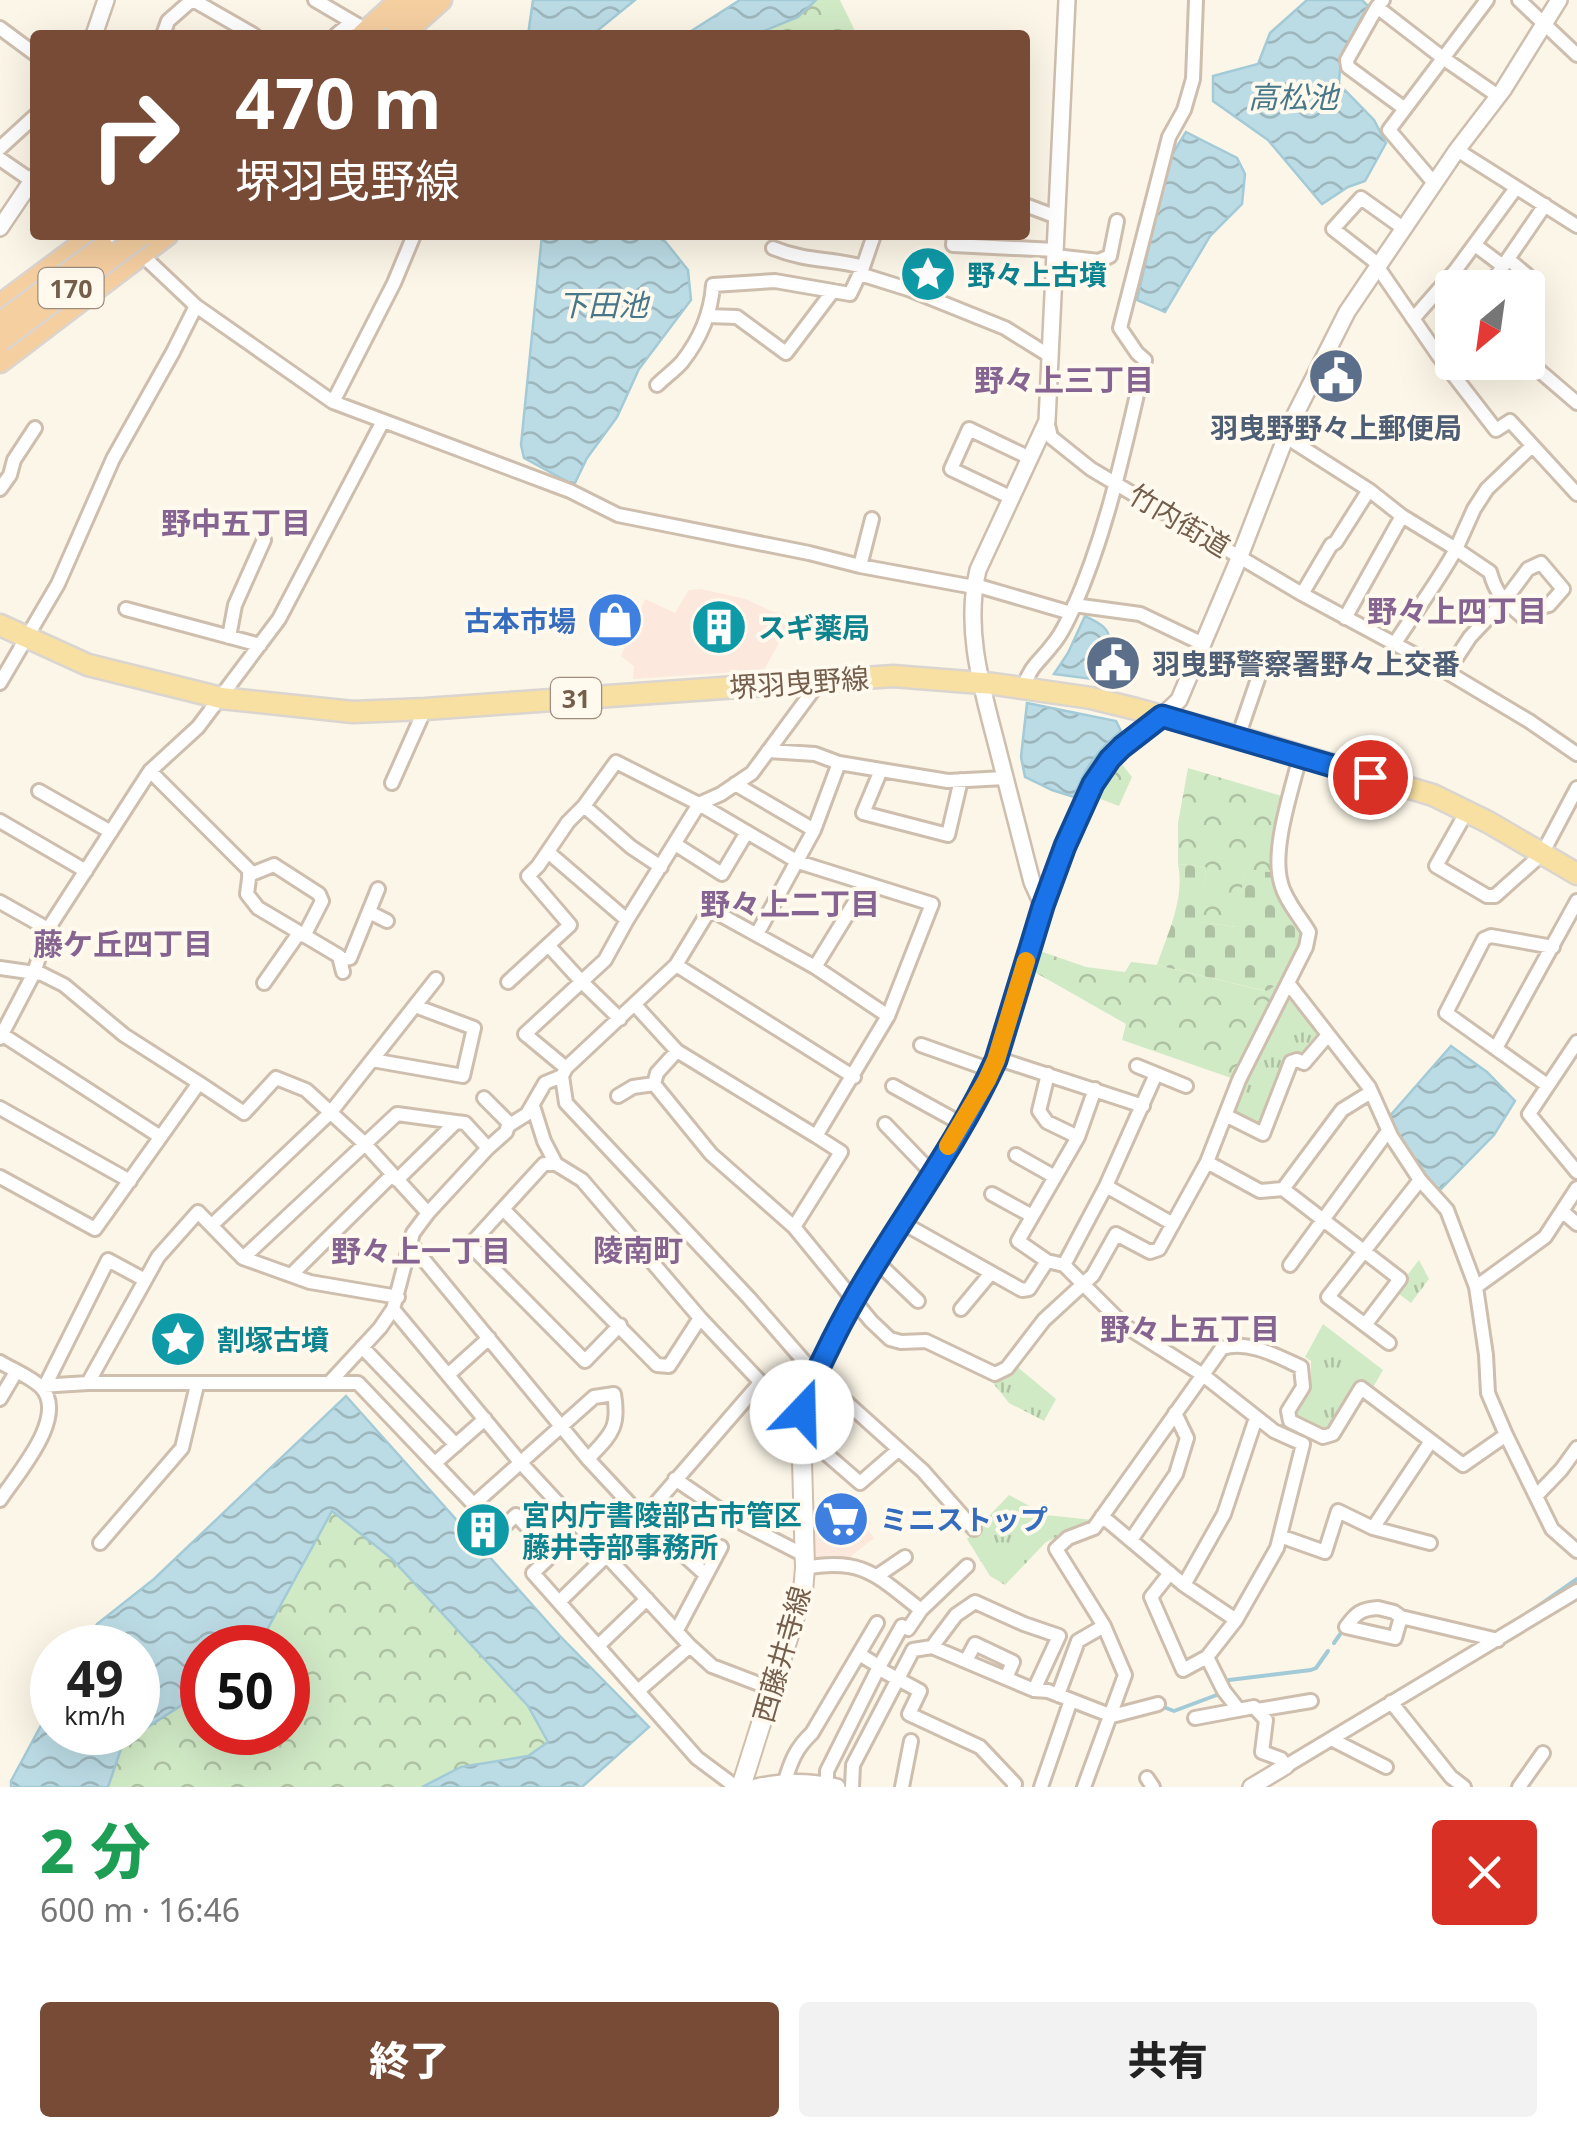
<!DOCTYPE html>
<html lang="ja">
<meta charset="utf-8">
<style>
body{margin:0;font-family:"Noto Sans","Noto Sans JP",sans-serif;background:#f2f2f2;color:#222;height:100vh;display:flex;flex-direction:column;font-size:38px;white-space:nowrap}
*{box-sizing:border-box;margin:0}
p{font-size:32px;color:#767676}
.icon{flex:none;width:55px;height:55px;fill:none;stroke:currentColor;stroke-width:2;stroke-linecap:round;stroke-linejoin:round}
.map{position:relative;height:1787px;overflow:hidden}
.panel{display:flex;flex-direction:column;background:#fff;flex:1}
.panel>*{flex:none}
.top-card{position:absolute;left:30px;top:30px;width:1000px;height:210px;border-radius:10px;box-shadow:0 10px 40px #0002;background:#784b37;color:#fff;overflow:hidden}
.needle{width:65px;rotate:209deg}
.buttons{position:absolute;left:1435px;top:270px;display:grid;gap:20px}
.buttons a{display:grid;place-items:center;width:110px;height:110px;border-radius:10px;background:#fff;box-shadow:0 10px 40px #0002;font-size:50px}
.speed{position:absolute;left:30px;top:1625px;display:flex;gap:20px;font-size:50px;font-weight:700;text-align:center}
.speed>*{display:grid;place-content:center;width:130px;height:130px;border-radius:50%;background:#fff;box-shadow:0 10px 40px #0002;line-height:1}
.speed small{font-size:25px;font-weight:400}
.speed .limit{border:15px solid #d22;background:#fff;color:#111}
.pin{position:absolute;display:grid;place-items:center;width:85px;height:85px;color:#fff;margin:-42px;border:5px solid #fff;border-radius:50%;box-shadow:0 2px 10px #0007}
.me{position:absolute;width:110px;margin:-55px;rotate:21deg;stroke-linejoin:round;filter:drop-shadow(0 0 8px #0008)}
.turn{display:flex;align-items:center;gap:35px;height:210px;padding:0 40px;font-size:45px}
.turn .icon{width:130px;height:130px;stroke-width:2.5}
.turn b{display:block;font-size:70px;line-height:85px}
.round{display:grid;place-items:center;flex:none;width:105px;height:105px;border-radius:10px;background:#f2f2f2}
.headline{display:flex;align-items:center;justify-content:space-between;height:170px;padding:0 40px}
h1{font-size:60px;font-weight:800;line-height:75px;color:#1e9e55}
.button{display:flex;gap:20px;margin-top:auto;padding:20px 40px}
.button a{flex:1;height:115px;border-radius:10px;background:#784b37;color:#fff;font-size:40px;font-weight:800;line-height:115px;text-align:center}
.button a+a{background:#f2f2f2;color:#222}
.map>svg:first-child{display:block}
.commercial{fill:#fce8dc}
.forest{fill:url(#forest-crowns)}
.cemetery{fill:url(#cemetery-stones)}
.park{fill:url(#park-tufts)}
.water{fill:url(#water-waves);stroke:#a3cad7;stroke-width:2.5}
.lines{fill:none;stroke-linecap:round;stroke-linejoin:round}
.stream{stroke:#a3cad7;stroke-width:4}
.minor-casing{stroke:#cebeae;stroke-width:18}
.tertiary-casing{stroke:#cebeae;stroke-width:20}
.secondary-casing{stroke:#d0bfab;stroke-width:22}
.primary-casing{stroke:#dbd5d0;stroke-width:25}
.trunk-casing{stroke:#dbd5d0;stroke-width:25}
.minor{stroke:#fff;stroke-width:12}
.tertiary{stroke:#fff;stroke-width:15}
.secondary{stroke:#fff;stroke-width:18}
.primary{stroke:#f8e0a2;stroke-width:20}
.trunk{stroke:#f6cfa1;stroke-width:20}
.trunk-bridge-casing{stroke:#dbd5d0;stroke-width:25;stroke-linecap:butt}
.trunk-bridge{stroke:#f6cfa1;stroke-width:20}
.route-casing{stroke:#114b97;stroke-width:25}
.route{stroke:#1a73e8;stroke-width:18}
.slow{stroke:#f59e0b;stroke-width:18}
.labels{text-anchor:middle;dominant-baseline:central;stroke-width:8;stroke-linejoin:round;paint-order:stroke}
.shield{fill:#fff9ee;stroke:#9e8d7d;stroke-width:2.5}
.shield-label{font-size:25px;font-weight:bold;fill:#755f4c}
.culture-label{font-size:28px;font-weight:bold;fill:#0d838f;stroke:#fff9ee;text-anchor:start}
.service-label{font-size:28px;font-weight:bold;fill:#4e5e75;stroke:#fff9ee}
.street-label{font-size:28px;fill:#755f4c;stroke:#fff9ee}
.shop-label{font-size:28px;font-weight:bold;fill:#366cbe;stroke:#fff9ee;text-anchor:end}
.water-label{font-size:30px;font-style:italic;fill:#477788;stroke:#fff9ee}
.neighbourhood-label{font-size:30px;font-weight:bold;fill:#866491;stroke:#fff9ee}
</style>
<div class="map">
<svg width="1577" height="1787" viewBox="0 0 1577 1787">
<defs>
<pattern id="forest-crowns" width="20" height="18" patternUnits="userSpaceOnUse" patternTransform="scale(2.5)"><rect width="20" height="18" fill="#d1eac6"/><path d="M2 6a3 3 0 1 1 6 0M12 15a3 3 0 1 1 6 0" fill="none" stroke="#aec1a3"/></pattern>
<pattern id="cemetery-stones" width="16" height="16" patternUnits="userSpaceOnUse" patternTransform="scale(2.5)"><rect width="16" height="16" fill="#d1eac6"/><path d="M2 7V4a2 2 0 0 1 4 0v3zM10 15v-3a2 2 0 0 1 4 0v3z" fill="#aec1a3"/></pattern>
<pattern id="park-tufts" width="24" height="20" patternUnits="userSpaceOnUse" patternTransform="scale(2.5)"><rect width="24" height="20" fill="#d1eac6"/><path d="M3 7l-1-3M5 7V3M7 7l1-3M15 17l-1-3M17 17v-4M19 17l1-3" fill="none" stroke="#aec1a3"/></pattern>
<pattern id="water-waves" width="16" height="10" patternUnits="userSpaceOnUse" patternTransform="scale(2.5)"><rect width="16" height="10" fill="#bcdce5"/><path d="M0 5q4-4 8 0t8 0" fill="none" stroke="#9db6bc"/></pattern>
</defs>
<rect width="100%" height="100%" fill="#fcf6e8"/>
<path class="commercial" d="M700 589 746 599 773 612 784 614 790 623 764 670 633 679 634 666 621 656 645 599 675 613 689 590Z
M838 1492 872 1523 866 1528 874 1538 845 1561 811 1563 809 1510Z"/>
<path class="forest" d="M816 0H840L857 35H754L798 17Z
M1121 763 1132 777 1119 806 1095 797 1108 773Z
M1188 768 1282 796 1276 827 1273 872H1245L1236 927 1201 922 1206 867 1178 864V823Z
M1040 951 1086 967 1125 972 1131 962 1157 965 1265 991 1284 981 1258 1027 1234 1079 1122 1040 1126 1024 1031 970Z
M332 1511 391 1558 528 1706 548 1743 528 1756 460 1767 422 1787H108L123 1743 202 1692V1732H288V1648L229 1647 262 1638Z"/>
<path class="cemetery" d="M1178 864 1206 867 1202 922 1235 927 1245 871 1273 872 1275 890 1297 921 1301 934 1299 947 1284 981 1266 991 1157 965C1168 933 1185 898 1178 864Z"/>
<path class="park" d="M1289 989 1324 1035 1303 1058 1297 1056 1261 1129 1231 1114 1243 1079Z
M1419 1260 1429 1279 1411 1303 1395 1291Z
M1323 1324 1383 1370 1371 1391 1356 1382 1329 1429 1321 1430 1297 1416 1296 1412 1311 1388V1361L1305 1357Z
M1014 1364 1056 1399 1044 1421 1009 1403 985 1373Z
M1009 1495 1046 1515 1093 1520 1086 1525 1046 1542 1005 1585 990 1576 967 1539Z"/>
<path class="water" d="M533 0H635L592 35H528Z
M740 0H816L798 17 754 35H685Z
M1307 0H1362L1368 6 1341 55 1339 84 1374 120 1386 143 1365 181 1348 187 1322 204 1268 140 1213 101V76L1258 64 1270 33Z
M1186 132 1237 158 1245 174 1242 204 1210 236 1165 312 1137 300 1168 161Z
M542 235H663L664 240 688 270 691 300 639 369 617 417 587 458 574 485 524 458 521 445Z
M1085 616C1096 622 1110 627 1109 640L1092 679 1054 674 1068 653Z
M1027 703 1116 721 1121 731C1098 750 1084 768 1074 797L1052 790 1025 777 1021 757Z
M1451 1046 1487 1072 1515 1101 1494 1135 1440 1190 1434 1187 1400 1141 1389 1117Z
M346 1396 560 1636 649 1727 582 1787H422L461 1767 528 1756 548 1742 528 1706 391 1558 332 1511 262 1639 229 1647 202 1648V1692L123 1743 108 1787H11V1781L52 1705V1732H138V1648L84 1647 97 1624 154 1579Z"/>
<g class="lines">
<path class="stream" d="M1524 1616 1577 1579
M1334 1643 1343 1630
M1226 1685 1229 1680 1311 1670 1316 1668 1328 1651
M1161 1706 1174 1711 1222 1693"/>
<g class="minor-casing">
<path id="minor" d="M193 0 254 35
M315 0 373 34
M1383 0 1377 7 1347 60 1348 67 1405 109
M1519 0 1577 55
M1377 7 1443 58 1498 96
M0 28 35 54
M163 35 168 21 192 0
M336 35 352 22
M0 148 35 116
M1457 150 1577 226
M0 159 32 181
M1434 183 1389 130 1487 0
M1025 205 1057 217
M111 235 141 254 196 306 333 402 570 491 618 515 809 553 860 566 974 587
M954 235 953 245 1056 250
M1475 245 1503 266
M773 248C807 262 831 258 863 267
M1055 256 1099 261 1110 256 1117 221
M1508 259 1527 275 1518 288
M1378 264 1333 229 1361 198 1403 228
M1377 266 1438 355 1452 336
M860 274 908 289 1005 328 1050 356
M1488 288 1545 205
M708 316 737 317 786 353 833 291
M1413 319 1455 271 1516 188
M1438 355 1496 430 1510 421 1577 494
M1528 361 1577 403
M657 385C665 377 675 370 682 362 700 339 711 314 713 285L775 281 850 294 863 267 874 235
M333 402 394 283 414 235
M1047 421 1051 437 1091 469 1302 594 1447 672 1529 721 1577 754
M1286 437 1369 490 1402 516
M0 489 10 475 14 460 35 428
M1012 498 951 469 969 429 1030 458
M860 566 872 519
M975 585 1071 613
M1302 594 1331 545 1336 542 1369 490
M1074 605 1140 614 1203 644
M126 609 260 645
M1345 618 1402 516 1456 549C1438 582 1415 612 1395 643
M229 637 235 605 264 540
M1447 672 1470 637 1505 600 1528 569 1541 563 1563 589 1549 605 1534 609 1524 618C1505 601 1497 597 1490 572L1456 549 1474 509 1487 489 1532 446
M0 683 58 584 113 459 173 352 196 306
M1023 688C1032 663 1039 663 1053 644 1061 635 1067 622 1072 611 1108 531 1125 445 1145 360L1137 353 1120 328 1169 137 1184 110 1193 79 1196 0
M1238 737 1262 667
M839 763 948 781 1005 778
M881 770 863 813 948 835 961 780
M150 771 250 871 247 894 258 908 339 956 343 972
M392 783 425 709
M735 784 814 830
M39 791 111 832
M584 806 631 847 661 867
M1467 811 1436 866 1487 896H1495L1542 854 1577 788
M0 821 86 871
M675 844 722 874 747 832
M548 852 627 920
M249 875 274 865 319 894 322 901 304 936
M0 902 48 929
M369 912 387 921
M757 934 814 830 839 763 815 754 768 751
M548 945 581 981 620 1019
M340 960 350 958 378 889
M676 965 854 1077
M815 967 866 884
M0 968 42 974 64 985 124 1035 199 1083 95 1229 0 1177
M508 982 570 925 528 876 538 866 568 822 584 806 616 762 699 804 798 862 932 904 888 1016 816 1136 841 1152 794 1227 871 1321 890 1339 901 1342 926 1341 995 1374 1007 1368 1044 1320 1093 1275 1116 1234 1150 1252 1159 1249 1207 1162 1239 1080 1306 947 1309 932C1300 917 1285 900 1281 883 1271 849 1292 790 1300 756
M264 983 299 933
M1288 983 1369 1087 1391 1136 1420 1180 1447 1210 1476 1287 1486 1355 1488 1393 1506 1435 1552 1529 1577 1551
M635 1005 677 1051 816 1136
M0 1033 159 1136
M0 1038 34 973 48 929 150 771 198 727 279 619 383 421
M1577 1042 1529 1114 1577 1172
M921 1045 991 1070
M1496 1048 1577 901
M677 1051 657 1073 654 1084 711 1154 794 1227
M996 1058 1143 1106
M372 1060 463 1076 474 1028 415 1006
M1137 1066 1186 1086
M566 1068 525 1034 605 960 627 920 699 804 721 794 752 773 820 681
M1048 1074 1039 1111 1047 1122 1078 1137
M562 1076 566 1103 749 1298 815 1374 923 1471 974 1529
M199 1083 244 1113 276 1078 306 1090 365 1144 428 1213
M1547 1085 1446 1013 1484 939 1491 936 1553 947
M893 1086 962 1124
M1095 1089 1078 1137 1018 1241 1047 1261 1064 1265 1125 1326 1203 1375 1274 1431 1303 1444 1277 1548 1236 1620 1207 1657 1183 1670 1151 1597 1170 1573
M618 1096 633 1087 654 1084
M533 1106 544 1141 556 1164
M0 1108 130 1181
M1227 1116 1263 1134 1291 1062 1297 1060 1304 1063 1328 1035
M456 1122 465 1123 488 1148
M885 1124 932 1173
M508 1126 527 1114 545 1083 562 1076 566 1068 676 965 710 909 815 967 888 1016
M1016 1155 1055 1177
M1207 1162 1260 1191 1283 1189 1342 1110 1371 1092
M1106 1186 1173 1224
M1283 1189 1400 1279 1365 1325
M992 1194 1032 1216
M504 1210 657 1365 669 1366 700 1318 801 1425
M1562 1211 1577 1224
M901 1222 1022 1290 1029 1289 1047 1261
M212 1225 331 1112 436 979
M410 1243 588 1459 643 1518 706 1575
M243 1258 397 1114 456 1122 397 1180
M876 1261 918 1301
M1064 1265 1106 1186 1156 1074
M1290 1265 1388 1131
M291 1275 392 1175
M1476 1287 1545 1237 1577 1188
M393 1309 520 1462 690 1646 712 1666 772 1689
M961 1309 991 1273
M620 1325 585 1361 470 1245 544 1164H556L582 1180 700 1318
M1389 1343 1328 1297 1420 1180
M362 1347 456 1445
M0 1362C13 1370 31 1377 41 1387 69 1416 17 1474 0 1500
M448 1375 489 1338
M330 1382 380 1328 393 1309 413 1233 428 1213 488 1148 506 1132 509 1123 484 1098
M88 1383 158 1257 198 1212 243 1258 310 1282 398 1297
M46 1384 108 1260 145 1280
M40 1386 88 1383H358L499 1531 516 1515 553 1554 533 1573 697 1758 736 1787
M0 1399 16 1372
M801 1432 860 1483 898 1450
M435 1463 485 1419
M675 1479 732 1518 804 1555
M1536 1496 1561 1470 1577 1448
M474 1504 594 1397 614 1394C620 1429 610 1435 588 1459
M1102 1516 1184 1585 1236 1620
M643 1518 760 1383
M1373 1528 1431 1441
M1280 1536 1325 1552 1338 1511 1373 1528 1430 1543
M1131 1540 1176 1474 1187 1438 1175 1413
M100 1543 182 1448 197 1385
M805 1568C863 1557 877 1576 921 1610
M877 1576 905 1557
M1184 1585 1224 1514 1256 1418
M559 1602 606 1556
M1378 1608 1394 1612 1401 1617 1395 1638 1346 1627C1356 1613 1361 1609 1378 1608Z
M1401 1617 1498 1640
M677 1630 721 1547
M598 1646 647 1599
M932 1647 956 1615 975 1602 1024 1624 1059 1636 1034 1690
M859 1654 877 1665 881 1670 920 1691 909 1714 980 1747 1015 1784 1014 1787
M1207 1657 1224 1691 1239 1710
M966 1661 975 1644 1013 1662 1006 1678
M638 1691 690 1646
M1058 1695 1078 1641 1104 1626
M1391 1702 1451 1777 1464 1787
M1257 1710 1311 1701
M1195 1718 1254 1707 1266 1720 1262 1752 1281 1759 1286 1766 1577 1591
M1333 1740 1386 1767
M1147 1778 1153 1787
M785 1781C791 1761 796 1748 812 1733L877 1623
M827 1785V1771L879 1667 902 1626 908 1629 921 1610 967 1566
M852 1787 853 1765 913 1650 932 1647 1034 1690 1048 1691 1112 1716 1158 1704
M902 1787 911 1741
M1041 1787 1071 1700
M1084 1787 1125 1675 1104 1626 1056 1549 1068 1538 1094 1528 1222 1348C1249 1340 1277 1356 1301 1367L1303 1387 1288 1411 1290 1421 1323 1437 1333 1434 1361 1388 1463 1465 1506 1435
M1519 1787 1543 1753"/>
</g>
<g class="tertiary-casing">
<path id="tertiary" d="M94 35 106 0
M0 228 35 176
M1162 716 1179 700 1240 556 1292 421 1347 312 1457 150 1503 90 1559 0
M1043 906 1032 882C1021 839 1010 796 999 754 984 694 963 632 978 570L1047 421 1067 0
M756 1787C785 1781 808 1781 837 1787
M1251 1787 1286 1766"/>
</g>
<g class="secondary-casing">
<path id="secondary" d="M741 1787 803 1591 805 1568 801 1425 805 1399 853 1298 953 1140 987 1081 996 1060C1021 980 1042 897 1077 821 1086 800 1094 778 1109 760 1124 743 1143 728 1162 716"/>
</g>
<g class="primary-casing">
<path id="primary" d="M0 625 88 665 221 698 353 712 425 709 893 676 994 684 1091 698 1136 709 1238 737 1433 795 1488 822 1577 874"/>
</g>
<g class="trunk-casing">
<path id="trunk" d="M395 23 420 0
M362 35 400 0
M402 35 441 0
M0 305 94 235
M0 362 167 235"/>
</g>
<use href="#minor" class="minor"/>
<use href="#tertiary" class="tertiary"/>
<use href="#secondary" class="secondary"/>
<use href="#primary" class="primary"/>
<use href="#trunk" class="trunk"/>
<g class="trunk-bridge-casing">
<path id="trunk-bridge" d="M0 323 103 247
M0 341 142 235"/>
</g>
<use href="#trunk-bridge" class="trunk-bridge"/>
</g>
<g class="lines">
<g class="route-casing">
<path id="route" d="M802 1412C808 1387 821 1364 832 1341 880 1244 951 1159 996 1060L1043 906 1065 846 1093 784 1110 759 1122 747 1162 716 1370 777"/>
</g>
<use href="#route" class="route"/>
<path class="slow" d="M948 1146 987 1080 996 1060 1026 961"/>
</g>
<defs>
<g id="sight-disc" transform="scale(2.875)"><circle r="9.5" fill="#0f9aa8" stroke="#fff9ee"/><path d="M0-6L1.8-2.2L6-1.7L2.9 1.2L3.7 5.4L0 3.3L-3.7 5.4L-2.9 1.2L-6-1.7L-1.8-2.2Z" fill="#fff"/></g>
<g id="civic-disc" transform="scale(2.875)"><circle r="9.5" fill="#5c6f8a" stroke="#fff9ee"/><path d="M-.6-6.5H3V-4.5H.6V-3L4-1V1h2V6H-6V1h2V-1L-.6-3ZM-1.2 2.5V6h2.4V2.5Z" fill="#fff"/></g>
<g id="shop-disc" transform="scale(2.875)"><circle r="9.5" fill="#3f7fe0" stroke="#fff9ee"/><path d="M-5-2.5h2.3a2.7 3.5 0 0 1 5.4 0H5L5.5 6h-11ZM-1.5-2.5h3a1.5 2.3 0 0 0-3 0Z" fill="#fff"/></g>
<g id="building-disc" transform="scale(2.875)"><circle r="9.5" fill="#0f9aa8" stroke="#fff9ee"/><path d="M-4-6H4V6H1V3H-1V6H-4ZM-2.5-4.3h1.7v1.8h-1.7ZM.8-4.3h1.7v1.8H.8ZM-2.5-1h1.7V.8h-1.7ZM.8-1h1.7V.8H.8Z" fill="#fff"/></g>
<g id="supermarket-disc" transform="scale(2.875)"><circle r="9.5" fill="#3f7fe0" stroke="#fff9ee"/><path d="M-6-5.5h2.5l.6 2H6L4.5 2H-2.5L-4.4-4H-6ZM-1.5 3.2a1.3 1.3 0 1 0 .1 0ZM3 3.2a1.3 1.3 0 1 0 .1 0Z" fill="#fff"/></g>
</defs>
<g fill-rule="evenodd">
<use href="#sight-disc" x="928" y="274"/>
<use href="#civic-disc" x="1336" y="376"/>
<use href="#shop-disc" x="615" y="620"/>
<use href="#building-disc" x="719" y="627"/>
<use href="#civic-disc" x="1113" y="663"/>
<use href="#sight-disc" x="178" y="1339"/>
<use href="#supermarket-disc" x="841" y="1519"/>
<use href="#building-disc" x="483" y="1530"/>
</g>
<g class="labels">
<g class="shield">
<rect x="38.5" y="268" width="65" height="40" rx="8"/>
<rect x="551" y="678" width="50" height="40" rx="8"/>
</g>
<g class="shield-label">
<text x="71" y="288">170</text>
<text x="576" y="698">31</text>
</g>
<g class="culture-label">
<text x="967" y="274">野々上古墳</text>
<text x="758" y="627">スギ薬局</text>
<text x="217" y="1339">割塚古墳</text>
<text x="522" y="1514">宮内庁書陵部古市管区<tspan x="522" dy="32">藤井寺部事務所</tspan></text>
</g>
<g class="service-label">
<text x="1336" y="427">羽曳野野々上郵便局</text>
<text x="1152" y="663" text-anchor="start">羽曳野警察署野々上交番</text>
</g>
<g class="street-label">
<text transform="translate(1180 520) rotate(31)">竹内街道</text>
<text transform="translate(799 682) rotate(-4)">堺羽曳野線</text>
<text transform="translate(781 1654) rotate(-74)">西藤井寺線</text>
</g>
<g class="shop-label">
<text x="576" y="620">古本市場</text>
<text x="880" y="1519" text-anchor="start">ミニストップ</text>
</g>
<g class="water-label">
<text x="1293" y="96">高松池</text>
<text x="603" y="304">下田池</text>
</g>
<g class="neighbourhood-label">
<text x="1064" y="379">野々上三丁目</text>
<text x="236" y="522">野中五丁目</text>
<text x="1457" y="610">野々上四丁目</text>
<text x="790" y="903">野々上二丁目</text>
<text x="123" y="943">藤ケ丘四丁目</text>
<text x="638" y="1249">陵南町</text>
<text x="421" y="1250">野々上一丁目</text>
<text x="1190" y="1328">野々上五丁目</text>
</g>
</g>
</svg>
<div class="buttons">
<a><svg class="needle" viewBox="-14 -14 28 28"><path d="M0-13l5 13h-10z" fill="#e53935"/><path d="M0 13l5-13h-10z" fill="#767676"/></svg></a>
</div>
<div class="speed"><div>49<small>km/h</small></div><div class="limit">50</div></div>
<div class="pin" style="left:1370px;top:777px;background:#d93025"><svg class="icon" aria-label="arrive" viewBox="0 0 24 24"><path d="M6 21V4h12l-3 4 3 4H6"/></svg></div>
<svg class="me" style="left:802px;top:1412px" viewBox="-20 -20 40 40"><circle r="19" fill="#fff"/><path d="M0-13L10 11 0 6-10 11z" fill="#1a73e8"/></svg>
<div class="top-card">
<div class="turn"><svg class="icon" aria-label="right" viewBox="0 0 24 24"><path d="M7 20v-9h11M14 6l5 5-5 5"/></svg><div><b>470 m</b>堺羽曳野線</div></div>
</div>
</div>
<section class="panel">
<div class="headline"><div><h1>2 分</h1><p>600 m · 16:46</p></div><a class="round" style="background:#d93025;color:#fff"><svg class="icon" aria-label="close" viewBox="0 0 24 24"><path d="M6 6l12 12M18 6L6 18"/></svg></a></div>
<div class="button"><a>終了</a><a>共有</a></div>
</section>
